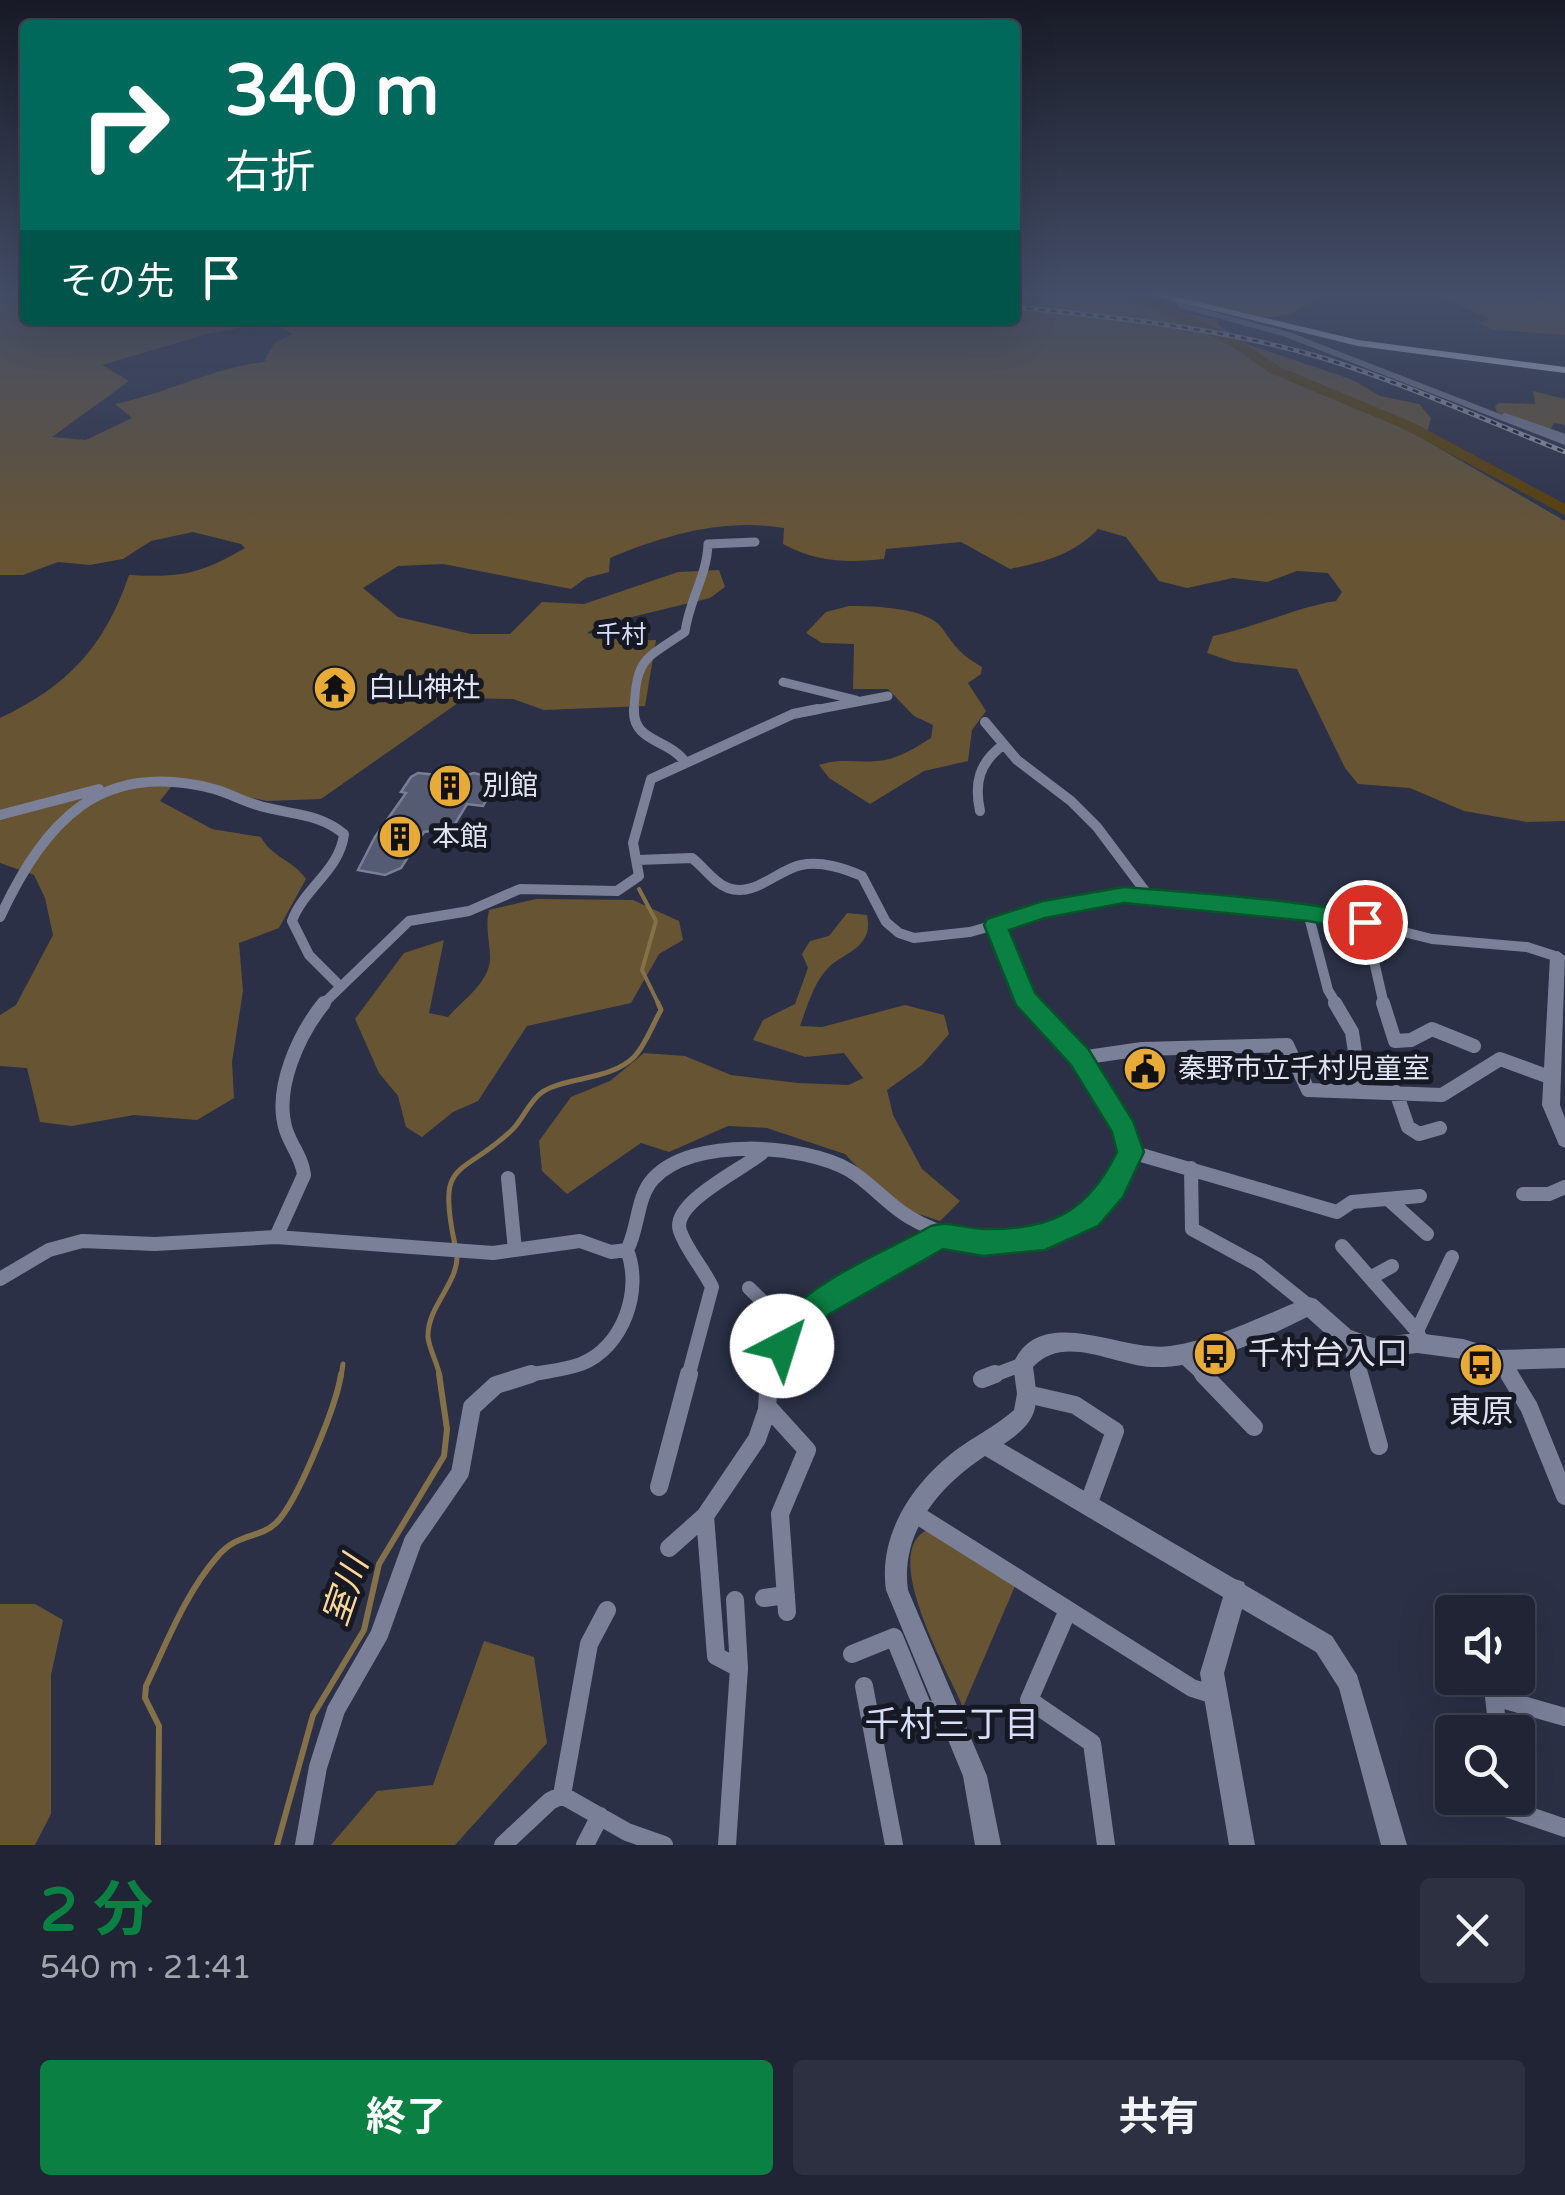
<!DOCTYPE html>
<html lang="ja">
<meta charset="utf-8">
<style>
body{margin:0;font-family:"Varela Round","Noto Sans JP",sans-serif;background:#2d3040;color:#f1f3f6;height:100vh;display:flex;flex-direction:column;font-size:38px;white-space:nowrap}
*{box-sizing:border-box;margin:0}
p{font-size:32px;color:#a2a4ac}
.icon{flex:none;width:55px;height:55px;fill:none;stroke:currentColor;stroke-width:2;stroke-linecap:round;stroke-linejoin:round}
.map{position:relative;height:1845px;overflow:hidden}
.sheet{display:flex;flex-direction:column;background:#202434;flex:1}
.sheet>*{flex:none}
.top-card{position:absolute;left:20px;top:20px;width:1000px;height:305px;border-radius:10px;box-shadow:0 10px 40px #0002,0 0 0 2px #3d414f;background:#00695c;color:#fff;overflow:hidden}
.buttons{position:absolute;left:1435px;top:1595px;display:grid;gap:20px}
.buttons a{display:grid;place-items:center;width:100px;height:100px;border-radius:10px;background:#202434;box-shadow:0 10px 40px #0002,0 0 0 2px #3d414f;font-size:50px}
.pin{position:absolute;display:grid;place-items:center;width:85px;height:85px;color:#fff;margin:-42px;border:5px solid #fff;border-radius:50%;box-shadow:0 2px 10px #0007}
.me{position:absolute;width:110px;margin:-55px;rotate:40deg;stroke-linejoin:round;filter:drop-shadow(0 0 8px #0008)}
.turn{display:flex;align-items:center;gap:35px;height:210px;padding:0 40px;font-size:45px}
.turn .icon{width:130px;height:130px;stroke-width:2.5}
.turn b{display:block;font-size:70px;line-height:85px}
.then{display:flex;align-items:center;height:95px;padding:0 40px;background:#0003;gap:20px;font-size:38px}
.round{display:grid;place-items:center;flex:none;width:105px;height:105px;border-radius:10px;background:#2d3040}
.overview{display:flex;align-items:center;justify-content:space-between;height:170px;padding:0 40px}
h1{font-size:60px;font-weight:700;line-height:75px;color:#0b8043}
.primary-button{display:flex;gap:20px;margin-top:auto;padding:20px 40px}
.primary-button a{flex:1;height:115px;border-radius:10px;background:#0b8043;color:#fff;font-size:40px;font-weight:700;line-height:115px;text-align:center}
.primary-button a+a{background:#2d3040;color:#f1f3f6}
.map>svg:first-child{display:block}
.green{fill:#675433;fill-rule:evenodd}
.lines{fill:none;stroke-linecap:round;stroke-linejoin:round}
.stream-far2{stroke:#847149;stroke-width:4}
.stream-far1{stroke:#847149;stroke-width:5}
.stream{stroke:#847149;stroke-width:6}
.river{fill:#5d4000;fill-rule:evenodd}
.building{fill:#555b73;stroke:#777e97;stroke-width:2.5}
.minor-far4{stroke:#7a8098;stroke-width:6}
.minor-far3{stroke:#7a8098;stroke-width:9}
.minor-far2{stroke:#7a8098;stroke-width:10}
.minor-far1{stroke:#7a8098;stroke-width:14}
.minor{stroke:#7a8098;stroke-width:18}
.tertiary{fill:#7a8098;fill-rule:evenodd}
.trunk{fill:#d9e0fa;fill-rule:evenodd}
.rail-casing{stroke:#989cad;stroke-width:5}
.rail{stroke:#161923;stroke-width:2.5;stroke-dasharray:6;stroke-linecap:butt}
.route{fill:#0b8043;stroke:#07532c;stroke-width:2.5}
.labels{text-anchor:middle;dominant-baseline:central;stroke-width:10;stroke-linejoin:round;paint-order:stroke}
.far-neighbourhood-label{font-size:25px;fill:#d7defa;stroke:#161923}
.poi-label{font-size:28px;fill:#e0e4f2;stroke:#161923;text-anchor:start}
.near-poi-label{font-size:32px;fill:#e0e4f2;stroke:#161923;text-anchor:start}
.near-water-label{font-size:35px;font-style:italic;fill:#fcd697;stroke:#161923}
.near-neighbourhood-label{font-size:35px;fill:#d7defa;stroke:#161923}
</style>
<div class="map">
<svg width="1565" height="1845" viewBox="0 0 1565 1845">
<rect width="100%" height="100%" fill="#2b3046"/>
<path class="green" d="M0 295H25V320H1015V312L1051 296 1093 295 1218 320V325L1247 344 1353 380 1380 396 1419 404 1431 418 1425 440 1565 521V821L1527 822 1464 811 1410 788 1358 784 1345 768 1297 669 1234 662 1207 653 1213 636C1256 627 1294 608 1336 601L1342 592 1328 573 1297 571 1267 582 1233 578 1187 588 1159 581 1126 537 1098 529C1073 555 1044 562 1010 569L961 542 886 549 884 559C846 563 816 562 783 544L784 528C724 518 665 535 610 558L609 572 586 578 571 589 443 564 398 566 363 588 398 617 471 634H510L542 602 584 604 678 572 719 570 725 587 710 598 599 625 587 633C609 637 633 641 656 640L645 706 544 710 513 699 465 698 321 799 267 801 175 782 160 801 212 829 261 837C271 857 293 860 306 879L279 928 239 943 243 991 232 1062 234 1098 197 1120 134 1115 72 1126 40 1122 27 1068 0 1066V1015L16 1005 53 935 45 898 34 875 0 863V718C68 686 105 646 129 575 179 578 201 574 245 548L241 544 193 532 151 541 123 559 90 565 58 562 23 575H0ZM258 324 280 327 293 334 274 343 264 362C212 368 166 394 115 404L132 418 86 440 52 437 129 381 102 365 207 334Z
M1176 295H1316C1284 338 1218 307 1176 295Z
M1436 295H1528L1546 301 1552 295H1565V335L1495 330 1477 323 1490 319Z
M1533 391 1565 399V425L1554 423 1548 434 1497 412 1495 406 1499 403 1535 404Z
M849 606C872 606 927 607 942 628 957 649 959 653 982 667L981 674 968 683 986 711 972 730 968 761 924 771 870 804 829 778 819 765C841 758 856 763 877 761 896 760 915 748 931 738L933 725 914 716 888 689H853L854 644 822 643 806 633 826 612Z
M536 899 633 900 679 921 683 940 659 954 631 1003 527 1026 478 1101 453 1112 422 1137 406 1127 398 1096 379 1073 355 1019 404 953 444 940 429 1013 448 1017C461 1002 484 986 489 966 493 951 484 932 489 910Z
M847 913 867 915C874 948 845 951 828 968 814 982 807 1007 800 1026L822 1027 905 1005 944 1015 949 1034 922 1065 887 1090 893 1115 922 1169 960 1201 940 1221 894 1206 845 1154 767 1128 728 1126 669 1152 641 1143 567 1194 542 1171 539 1141 571 1097 610 1081 644 1053 685 1056 731 1075 798 1083 849 1085 863 1078 844 1053 805 1057 753 1040 763 1020 795 1004 808 968 802 954 810 941 829 936Z
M927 1530 1015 1586 963 1707C948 1671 879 1553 927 1530Z
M0 1604H35L63 1620 51 1675V1814L35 1845H0Z
M484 1641 534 1657 547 1743 455 1845H331L377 1791 433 1785Z"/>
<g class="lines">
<path class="stream-far2" d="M639 889 656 921 642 970 659 1005"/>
<path class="stream-far1" d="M455 1245C436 1157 460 1179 512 1130 523 1119 529 1102 541 1093 562 1077 610 1081 634 1057 645 1046 653 1024 661 1010L658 1003
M341 1377 343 1364
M440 1377C438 1364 429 1349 428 1337 427 1306 459 1283 457 1254"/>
<path class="stream" d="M158 1845 159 1726 145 1698 146 1686C167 1642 185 1594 217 1557 238 1532 259 1539 276 1523 297 1503 337 1404 341 1374
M277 1845 313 1715 364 1630 379 1564 444 1456 447 1429 439 1374"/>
<path class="river" d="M1025 295H1040L1015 310V301Z
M1101 295 1155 301 1187 314 1241 341 1280 367 1414 423 1565 504V515L1404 429 1270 373 1233 347 1179 320 1152 308Z"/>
</g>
<path class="building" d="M418 773 458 777 474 773 498 779 483 806 467 804 453 827 424 832 401 868 385 875 358 870 375 837 406 793 401 792 411 777Z"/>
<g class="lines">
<path class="minor-far4" d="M1505 416 1565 437"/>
<path class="minor-far3" d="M783 682 856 700
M634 712C636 659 643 660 685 632 689 600 707 576 708 544L755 542
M804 712 888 696"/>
<path class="minor-far2" d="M634 709C632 742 669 739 685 762
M985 722 1017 760 1071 801 1097 827 1148 895
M980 811C974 783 979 763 1003 745
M0 815 99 789
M638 860 692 858C704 867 714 883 728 888 754 898 777 870 801 865 822 861 843 868 862 876L886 922 899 933 914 938 970 932 1081 901 1148 895 1343 917 1432 939 1527 947 1558 957
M1308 913 1328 990 1337 1005
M0 917C45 822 99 759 214 789 229 793 242 801 257 805 288 815 318 812 344 834 340 870 304 888 292 921L309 955 340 986
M1365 922 1384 1005
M996 925 1025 998 1032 1005
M322 1005 409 921 469 911 520 889 617 891 639 876 633 843 651 779 793 714 818 709"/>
<path class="minor-far1" d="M1335 1003 1352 1032 1361 1092
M1383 1003 1395 1041 1411 1040 1432 1029 1474 1046
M1080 1058 1142 1049 1287 1045 1308 1090 1442 1095 1500 1059 1552 1078
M1396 1092 1408 1127 1419 1134 1440 1128
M1131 1152 1337 1212 1352 1202 1420 1196
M1191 1168 1192 1229 1258 1265 1309 1306
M508 1178 515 1250
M1523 1194H1549L1565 1187
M1388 1199 1427 1234
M276 1237 304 1175C302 1157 291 1146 286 1130 273 1089 299 1034 324 1003
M1342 1246 1417 1331 1423 1344
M1370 1278 1392 1266
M0 1279 49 1250 82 1241 155 1244 276 1237 493 1253 580 1241 611 1252 627 1250C639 1228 636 1198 653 1179 692 1136 803 1144 849 1170 871 1183 887 1204 909 1217 966 1251 1052 1256 1101 1205 1116 1191 1122 1170 1131 1152 1113 1093 1070 1047 1029 1003
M749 1288 794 1332
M1417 1331 1452 1257
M1349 1340 1359 1377
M1183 1356 1206 1377
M1500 1360 1510 1377
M519 1377C539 1372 561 1371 581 1364 623 1348 643 1290 627 1250
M688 1377 712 1287C703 1268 687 1251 680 1231 670 1203 743 1169 762 1153
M769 1377C779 1306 886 1267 940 1235
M989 1377 1023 1364"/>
<path class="minor" d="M1203 1374 1254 1427
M1359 1374 1379 1446
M1509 1374 1529 1407 1565 1496
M982 1379 995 1374
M1027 1394 1075 1405 1115 1431 1088 1505
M768 1407 807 1450 780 1514 787 1612
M659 1487 689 1374
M914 1513 1192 1688 1214 1695
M669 1548 705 1516
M764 1598 786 1595
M735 1600 739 1668
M1068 1610 1029 1700 1092 1743 1106 1845
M852 1654 894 1637 923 1708 950 1714
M1491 1678 1494 1697
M864 1686 894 1845
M1498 1732 1494 1697 1565 1717
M562 1795 589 1644 607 1610
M1505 1798 1506 1808 1565 1828
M304 1845 318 1767 336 1710 379 1635 413 1541 460 1473 472 1407 496 1385 531 1374
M503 1845 550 1801 562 1795 627 1832 664 1845
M585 1845 600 1816
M727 1845 739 1668 716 1656 705 1516 757 1439 767 1410 769 1374"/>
<path class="tertiary" d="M1174 298H1180L1186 304 1289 332 1565 439V445L1283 336 1180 308 1173 300Z
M1558 951 1565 956 1560 1105 1565 1118V1148L1559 1145 1542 1105 1550 957 1553 953Z
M1309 1297 1316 1299 1351 1330 1373 1338 1417 1333 1463 1339 1500 1350 1565 1348V1368L1500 1370 1463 1359 1417 1353 1373 1358 1337 1344 1307 1317C1261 1340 1204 1369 1152 1367 1113 1365 1064 1333 1033 1367 1039 1408 1039 1420 1004 1444L1235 1579 1244 1582 1245 1585 1332 1636 1357 1675 1407 1845H1381L1339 1688 1316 1652 1242 1609 1224 1673 1255 1845H1229L1200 1673 1223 1597 985 1456C939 1486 900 1533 908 1590L987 1776 1001 1845H975L963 1776 886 1590C878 1534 913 1483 956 1450 975 1436 996 1426 1014 1410L1017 1394 1013 1364C1040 1301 1122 1353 1170 1346 1220 1339 1263 1315 1309 1297Z"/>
<path class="trunk" d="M1150 295H1169L1358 340 1565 367V373L1358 346Z"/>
<g class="rail-casing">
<path id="rail" d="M1015 307C1119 318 1223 328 1323 358 1406 384 1485 420 1565 452"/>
</g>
<use href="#rail" class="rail"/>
</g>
<linearGradient id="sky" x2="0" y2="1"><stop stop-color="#181a26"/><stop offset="0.53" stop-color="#444e68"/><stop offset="1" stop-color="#444e68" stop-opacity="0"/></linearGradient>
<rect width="1565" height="554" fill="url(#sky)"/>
<path class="route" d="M1124 887C1160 890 1363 903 1376 922L1365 931 1308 921 1124 903 1045 918 1009 930 1035 993 1089 1050 1133 1121 1144 1152 1123 1197 1098 1226 1045 1250 983 1256 943 1249 828 1315 793 1356 782 1361 772 1356 767 1346C793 1285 876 1257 931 1226 948 1220 966 1229 985 1229 1051 1230 1088 1212 1117 1152L1112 1132 1071 1065 1016 1005 984 925 987 919 1043 901Z"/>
<defs>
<g id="temple-disc" transform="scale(2.25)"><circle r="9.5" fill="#e8ab37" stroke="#161923"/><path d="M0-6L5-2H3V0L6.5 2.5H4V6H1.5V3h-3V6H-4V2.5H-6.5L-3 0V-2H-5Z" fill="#111"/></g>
<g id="building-disc" transform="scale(2.25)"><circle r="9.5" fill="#e8ab37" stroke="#161923"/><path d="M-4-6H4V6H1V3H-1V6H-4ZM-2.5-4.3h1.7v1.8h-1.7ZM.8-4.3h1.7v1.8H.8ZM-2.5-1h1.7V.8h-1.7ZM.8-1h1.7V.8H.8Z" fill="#111"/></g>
<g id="civic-disc" transform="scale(2.25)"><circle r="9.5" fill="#e8ab37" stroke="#161923"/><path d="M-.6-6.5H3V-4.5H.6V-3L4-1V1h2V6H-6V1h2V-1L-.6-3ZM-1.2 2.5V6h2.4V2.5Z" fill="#111"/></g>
<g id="bus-disc" transform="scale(2.25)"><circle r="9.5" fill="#e8ab37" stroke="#161923"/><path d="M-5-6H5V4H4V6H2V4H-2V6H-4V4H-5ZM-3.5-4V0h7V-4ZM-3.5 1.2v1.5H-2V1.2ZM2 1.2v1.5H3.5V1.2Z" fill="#111"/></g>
</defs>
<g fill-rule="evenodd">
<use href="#temple-disc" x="335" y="688"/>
<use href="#building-disc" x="450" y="786"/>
<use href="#building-disc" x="400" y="837"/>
<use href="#civic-disc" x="1145" y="1069"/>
<use href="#bus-disc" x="1215" y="1354"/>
<use href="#bus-disc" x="1481" y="1365"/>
</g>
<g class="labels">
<g class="far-neighbourhood-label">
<text x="621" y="635">千村</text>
</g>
<g class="poi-label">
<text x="368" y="688">白山神社</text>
<text x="482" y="786">別館</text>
<text x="432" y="837">本館</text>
<text x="1178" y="1069">秦野市立千村児童室</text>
</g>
<g class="near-poi-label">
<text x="1248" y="1354">千村台入口</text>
<text x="1481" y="1412" text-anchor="middle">東原</text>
</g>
<g class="near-water-label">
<text transform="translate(346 1591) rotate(-71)">室川</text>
</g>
<g class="near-neighbourhood-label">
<text x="952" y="1725">千村三丁目</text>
</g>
</g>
</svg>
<div class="buttons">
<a><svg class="icon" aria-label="sound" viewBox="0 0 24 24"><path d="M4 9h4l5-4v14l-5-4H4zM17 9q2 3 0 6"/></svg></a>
<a><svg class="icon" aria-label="search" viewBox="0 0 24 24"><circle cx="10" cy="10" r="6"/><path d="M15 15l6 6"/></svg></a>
</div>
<div class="pin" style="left:1365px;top:922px;background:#d93025"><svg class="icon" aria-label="arrive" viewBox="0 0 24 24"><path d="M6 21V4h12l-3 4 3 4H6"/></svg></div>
<svg class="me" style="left:782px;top:1346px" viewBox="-20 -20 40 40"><circle r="19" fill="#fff"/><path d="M0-13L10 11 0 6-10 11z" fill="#0b8043"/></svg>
<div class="top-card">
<div class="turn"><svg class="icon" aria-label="right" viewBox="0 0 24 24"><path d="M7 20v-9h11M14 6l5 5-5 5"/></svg><div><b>340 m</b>右折</div></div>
<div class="then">その先<svg class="icon" aria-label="arrive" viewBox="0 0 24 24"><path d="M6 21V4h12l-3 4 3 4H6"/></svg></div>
</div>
</div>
<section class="sheet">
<div class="overview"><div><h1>2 分</h1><p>540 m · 21:41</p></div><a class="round"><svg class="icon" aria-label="close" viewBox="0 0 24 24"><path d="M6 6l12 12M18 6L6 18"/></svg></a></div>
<div class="primary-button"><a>終了</a><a>共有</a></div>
</section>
